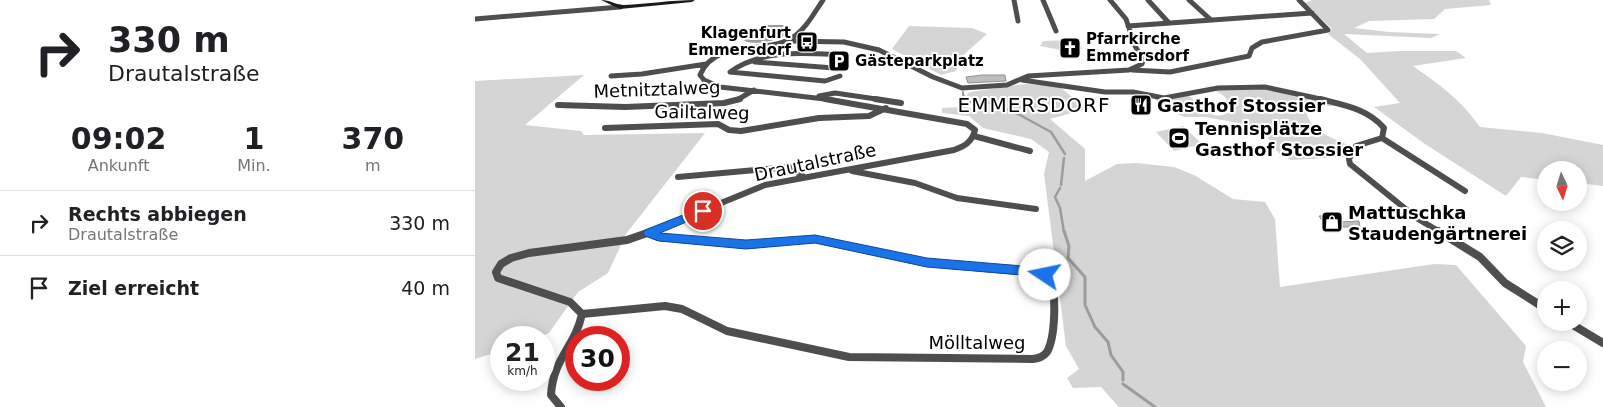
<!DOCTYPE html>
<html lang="de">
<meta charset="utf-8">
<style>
body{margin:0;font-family:"DejaVu Sans",sans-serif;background:#f6f6f6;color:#202124;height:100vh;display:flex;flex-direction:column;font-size:19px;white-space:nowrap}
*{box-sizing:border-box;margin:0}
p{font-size:16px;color:#757577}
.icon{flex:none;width:28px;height:28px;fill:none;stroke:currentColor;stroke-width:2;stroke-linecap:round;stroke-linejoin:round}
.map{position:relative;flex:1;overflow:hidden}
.panel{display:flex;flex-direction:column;background:#fff;width:475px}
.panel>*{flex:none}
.guide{background:#fff;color:#202124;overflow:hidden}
.needle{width:32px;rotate:176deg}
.buttons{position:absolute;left:1062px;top:161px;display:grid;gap:10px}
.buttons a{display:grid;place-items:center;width:50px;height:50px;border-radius:50%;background:#fff;box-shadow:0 2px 12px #0003;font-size:25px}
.speed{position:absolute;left:15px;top:326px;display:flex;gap:10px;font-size:25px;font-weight:700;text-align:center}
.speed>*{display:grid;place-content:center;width:65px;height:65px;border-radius:50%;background:#fff;box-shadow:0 2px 12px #0003;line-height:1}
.speed small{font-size:12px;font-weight:400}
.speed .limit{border:8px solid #d22;background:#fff;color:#111}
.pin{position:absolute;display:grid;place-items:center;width:42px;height:42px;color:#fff;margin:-21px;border:2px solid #fff;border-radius:50%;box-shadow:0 1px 5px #0007}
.me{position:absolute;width:55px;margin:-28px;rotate:281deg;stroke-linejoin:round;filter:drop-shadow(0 0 4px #0008)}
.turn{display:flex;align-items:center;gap:18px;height:105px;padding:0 25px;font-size:22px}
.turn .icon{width:65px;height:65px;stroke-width:2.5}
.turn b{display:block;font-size:35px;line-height:42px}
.eta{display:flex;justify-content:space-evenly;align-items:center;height:85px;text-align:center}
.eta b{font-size:30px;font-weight:700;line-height:35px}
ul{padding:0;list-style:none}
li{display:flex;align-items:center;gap:15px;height:65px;padding:0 25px;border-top:1px solid #e0e0e0}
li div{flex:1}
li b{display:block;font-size:19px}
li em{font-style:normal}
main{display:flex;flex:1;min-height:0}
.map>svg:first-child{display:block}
.green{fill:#d5d5d5}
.water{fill:#9c9c9c}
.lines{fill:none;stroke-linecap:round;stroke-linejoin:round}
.stream-far2{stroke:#9c9c9c;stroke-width:2}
.stream-far1{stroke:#9c9c9c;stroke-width:2.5}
.stream{stroke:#9c9c9c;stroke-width:3}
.building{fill:#bebebe;stroke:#929292}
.street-far2{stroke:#4e4e4e;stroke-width:5}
.street-far1{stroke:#4e4e4e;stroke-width:6}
.street{stroke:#4e4e4e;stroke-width:8}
.secondary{fill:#1b1b1b;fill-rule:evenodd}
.route{fill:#1a73e8;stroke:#114b97}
.labels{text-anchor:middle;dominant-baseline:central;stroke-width:4;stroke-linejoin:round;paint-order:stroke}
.far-poi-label{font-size:15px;font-weight:bold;fill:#000;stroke:#fff;text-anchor:start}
.street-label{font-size:18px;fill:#000;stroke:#fff}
.poi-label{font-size:18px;font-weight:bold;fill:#000;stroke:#fff;text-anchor:start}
.quarter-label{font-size:20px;letter-spacing:1px;fill:#000;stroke:#fff}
</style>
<main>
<section class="panel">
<div class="guide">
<div class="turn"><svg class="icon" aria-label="right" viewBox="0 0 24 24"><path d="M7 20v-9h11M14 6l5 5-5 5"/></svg><div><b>330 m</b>Drautalstraße</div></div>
</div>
<div class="eta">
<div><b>09:02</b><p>Ankunft</p></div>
<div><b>1</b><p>Min.</p></div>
<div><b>370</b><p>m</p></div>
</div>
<ul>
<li><svg class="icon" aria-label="right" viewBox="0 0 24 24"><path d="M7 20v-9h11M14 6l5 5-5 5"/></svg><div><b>Rechts abbiegen</b><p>Drautalstraße</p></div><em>330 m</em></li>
<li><svg class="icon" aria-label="arrive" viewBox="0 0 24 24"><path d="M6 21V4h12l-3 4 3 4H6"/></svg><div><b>Ziel erreicht</b></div><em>40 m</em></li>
</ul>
</section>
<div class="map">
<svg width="1128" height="407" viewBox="0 0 1128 407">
<rect width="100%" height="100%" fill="#fff"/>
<path class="green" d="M837 0H1014L1016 5 970 9 959 19 894 21 879 28 914 32 965 34 956 38 869 34 892 53 924 51H981L991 58 938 66C964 84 987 101 1005 127L1067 133 1128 145V186L1104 183V170H1071V180L1046 177 1031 196 950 144 899 107 925 103 885 59 853 34 857 29 830 3Z
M434 26 497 28 512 34 485 58 481 71 466 75 417 49Z
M596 40 606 45 607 49 591 51 565 46 568 41Z
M109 75 50 125 106 131 109 135 230 133 151 234 133 273 103 292 74 333 65 337 26 338V351L0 359V81Z
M550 84 584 86 611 109 575 119 610 149V181L642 164 661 163 699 167 719 175 758 199 790 202 800 219 805 287 959 264 981 265 1051 346 1048 362 1071 407H644L626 387 598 388 592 378 604 369 591 346 569 174 574 152 556 139 508 128 494 116 467 113V108L487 107 503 109 507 102 491 95 495 92Z
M794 87 866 106H842L831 111C835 133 862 139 880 148L876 155 869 157 816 160 805 154 798 147 791 133 783 129 769 124 730 117H709L690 108 676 96 713 95C727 106 738 124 756 111L757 106 749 96 738 89Z
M708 126 727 144 699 151 681 132Z"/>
<path class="water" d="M293 25H311L317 29C310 40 279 47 268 40L279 30Z"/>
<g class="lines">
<path class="stream-far2" d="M488 92V95L493 100"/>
<path class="stream-far1" d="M492 99 495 102 516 103 545 115 576 132 590 154
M586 185 589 158
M585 188 580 197 585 208 589 232"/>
<path class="stream" d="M589 231 594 246 593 258 610 277V305L620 327 633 342 636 355 648 372V380
M648 384 680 407"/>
</g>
<path class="building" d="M507 75H530L531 81 493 83 491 77Z
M862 215 866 222 884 221 885 227H851L844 216Z"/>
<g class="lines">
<path class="street-far2" d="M348 0C339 13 330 31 315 39 287 54 240 39 225 75L229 80 245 87 358 100
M539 0 543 21
M568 0 581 31
M673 0 694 23
M714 0 736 20
M0 19 145 7
M653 26 837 13
M314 41 369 42 404 50 458 77 487 88 532 85 553 76 654 70 667 64 668 59 660 46 651 19 635 0
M280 62 359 68
M363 63 366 55C328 53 287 49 255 72L350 81 365 76
M657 70 695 72 774 56 777 48 787 42 853 30 824 0
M136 76 167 74 231 64
M547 80 630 92H658L689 98 743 88 790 87 850 100
M344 96 360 93 408 100
M262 100 279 90"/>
<path class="street-far1" d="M400 99 426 103
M845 99C869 105 893 109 909 128L907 138 881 146 874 159 875 164 943 219 965 232
M83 105 150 107 249 103 265 99
M130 128 243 124 254 130 266 131 344 118 394 116 411 108
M499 136 555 151
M907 138 990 191
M377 171 440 183 482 198 561 209
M203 177 314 167 329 177
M175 232 290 185 479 150C490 146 497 142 500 130L492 124 350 99"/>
<path class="street" d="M963 231 1005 257 1030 283 1071 309
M107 314 190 306 207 309 252 331 374 357 558 359C564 358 568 357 572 352 580 338 582 295 575 281 573 277 569 275 566 273L452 263 340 239 271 245 183 237 174 233
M1093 322 1128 343
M86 407 76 395C78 358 100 347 107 314L95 302 23 278 21 272 26 264 36 258 54 253 152 240 178 231"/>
<path class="secondary" d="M126 0C135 0 141 5 149 5 173 4 196 0 220 0L217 2 145 9Z"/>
</g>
<path class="route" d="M228 207 233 208 234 211 233 213 185 233 271 240 340 235 452 258 560 267 575 272 576 275 575 279 570 280 559 276 452 267 340 243 271 249 184 241 170 236 168 233 170 230Z"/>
<defs>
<g id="bus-square" transform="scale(1.125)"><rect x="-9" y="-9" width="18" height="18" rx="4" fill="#000" stroke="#fff"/><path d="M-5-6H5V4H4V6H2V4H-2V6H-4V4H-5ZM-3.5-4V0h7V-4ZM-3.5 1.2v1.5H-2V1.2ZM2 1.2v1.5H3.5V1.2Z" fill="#fff"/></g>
<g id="church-square" transform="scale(1.125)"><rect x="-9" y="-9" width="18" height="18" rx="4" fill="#000" stroke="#fff"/><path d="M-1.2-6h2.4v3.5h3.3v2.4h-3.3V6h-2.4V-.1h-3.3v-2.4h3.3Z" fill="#fff"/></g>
<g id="parking-square" transform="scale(1.125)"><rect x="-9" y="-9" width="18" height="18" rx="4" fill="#000" stroke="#fff"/><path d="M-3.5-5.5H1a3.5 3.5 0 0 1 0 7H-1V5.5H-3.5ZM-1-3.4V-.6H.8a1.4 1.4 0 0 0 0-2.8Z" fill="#fff"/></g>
<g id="restaurant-square" transform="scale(1.125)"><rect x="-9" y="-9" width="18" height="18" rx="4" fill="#000" stroke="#fff"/><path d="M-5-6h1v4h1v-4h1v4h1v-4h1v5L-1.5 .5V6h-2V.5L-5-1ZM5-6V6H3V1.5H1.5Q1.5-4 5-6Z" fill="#fff"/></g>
<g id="stadium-square" transform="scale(1.125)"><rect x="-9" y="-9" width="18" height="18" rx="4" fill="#000" stroke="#fff"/><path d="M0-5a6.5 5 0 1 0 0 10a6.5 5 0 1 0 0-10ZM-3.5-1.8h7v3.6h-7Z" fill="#fff"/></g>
<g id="shop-square" transform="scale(1.125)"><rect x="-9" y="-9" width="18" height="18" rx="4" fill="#000" stroke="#fff"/><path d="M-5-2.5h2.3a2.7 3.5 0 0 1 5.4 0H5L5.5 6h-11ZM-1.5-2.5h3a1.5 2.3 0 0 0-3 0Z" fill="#fff"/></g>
</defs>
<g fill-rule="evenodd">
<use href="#bus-square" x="332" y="42"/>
<use href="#church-square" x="595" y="48"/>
<use href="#parking-square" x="364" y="61"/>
<use href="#restaurant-square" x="666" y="105"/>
<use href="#stadium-square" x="704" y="138"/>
<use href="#shop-square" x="857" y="222"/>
</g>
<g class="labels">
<g class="far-poi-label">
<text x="316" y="33" text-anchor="end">Klagenfurt<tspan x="316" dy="17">Emmersdorf</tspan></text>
<text x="611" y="39">Pfarrkirche<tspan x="611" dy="17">Emmersdorf</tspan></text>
<text x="380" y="61">Gästeparkplatz</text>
</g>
<g class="street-label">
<text transform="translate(182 89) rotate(-2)">Metnitztalweg</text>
<text transform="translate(227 112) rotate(1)">Gailtalweg</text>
<text transform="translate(340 162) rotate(-12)">Drautalstraße</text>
<text x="502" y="342">Mölltalweg</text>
</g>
<g class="poi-label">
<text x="682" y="105">Gasthof Stossier</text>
<text x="720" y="128">Tennisplätze<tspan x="720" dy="21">Gasthof Stossier</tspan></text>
<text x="873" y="212">Mattuschka<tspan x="873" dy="21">Staudengärtnerei</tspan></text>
</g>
<g class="quarter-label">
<text x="559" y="105">EMMERSDORF</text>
</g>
</g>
</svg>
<div class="buttons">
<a><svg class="needle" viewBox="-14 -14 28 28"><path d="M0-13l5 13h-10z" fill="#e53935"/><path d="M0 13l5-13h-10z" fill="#757577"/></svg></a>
<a><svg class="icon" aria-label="layers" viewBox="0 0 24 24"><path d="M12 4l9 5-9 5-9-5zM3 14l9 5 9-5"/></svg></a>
<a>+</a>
<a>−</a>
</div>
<div class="speed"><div>21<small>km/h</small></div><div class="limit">30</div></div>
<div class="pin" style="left:228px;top:211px;background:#d93025"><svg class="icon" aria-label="arrive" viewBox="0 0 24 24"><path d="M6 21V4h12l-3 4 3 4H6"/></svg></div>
<svg class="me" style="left:570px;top:275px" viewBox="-20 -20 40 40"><circle r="19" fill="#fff"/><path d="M0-13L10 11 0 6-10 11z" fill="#1a73e8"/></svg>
</div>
</main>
